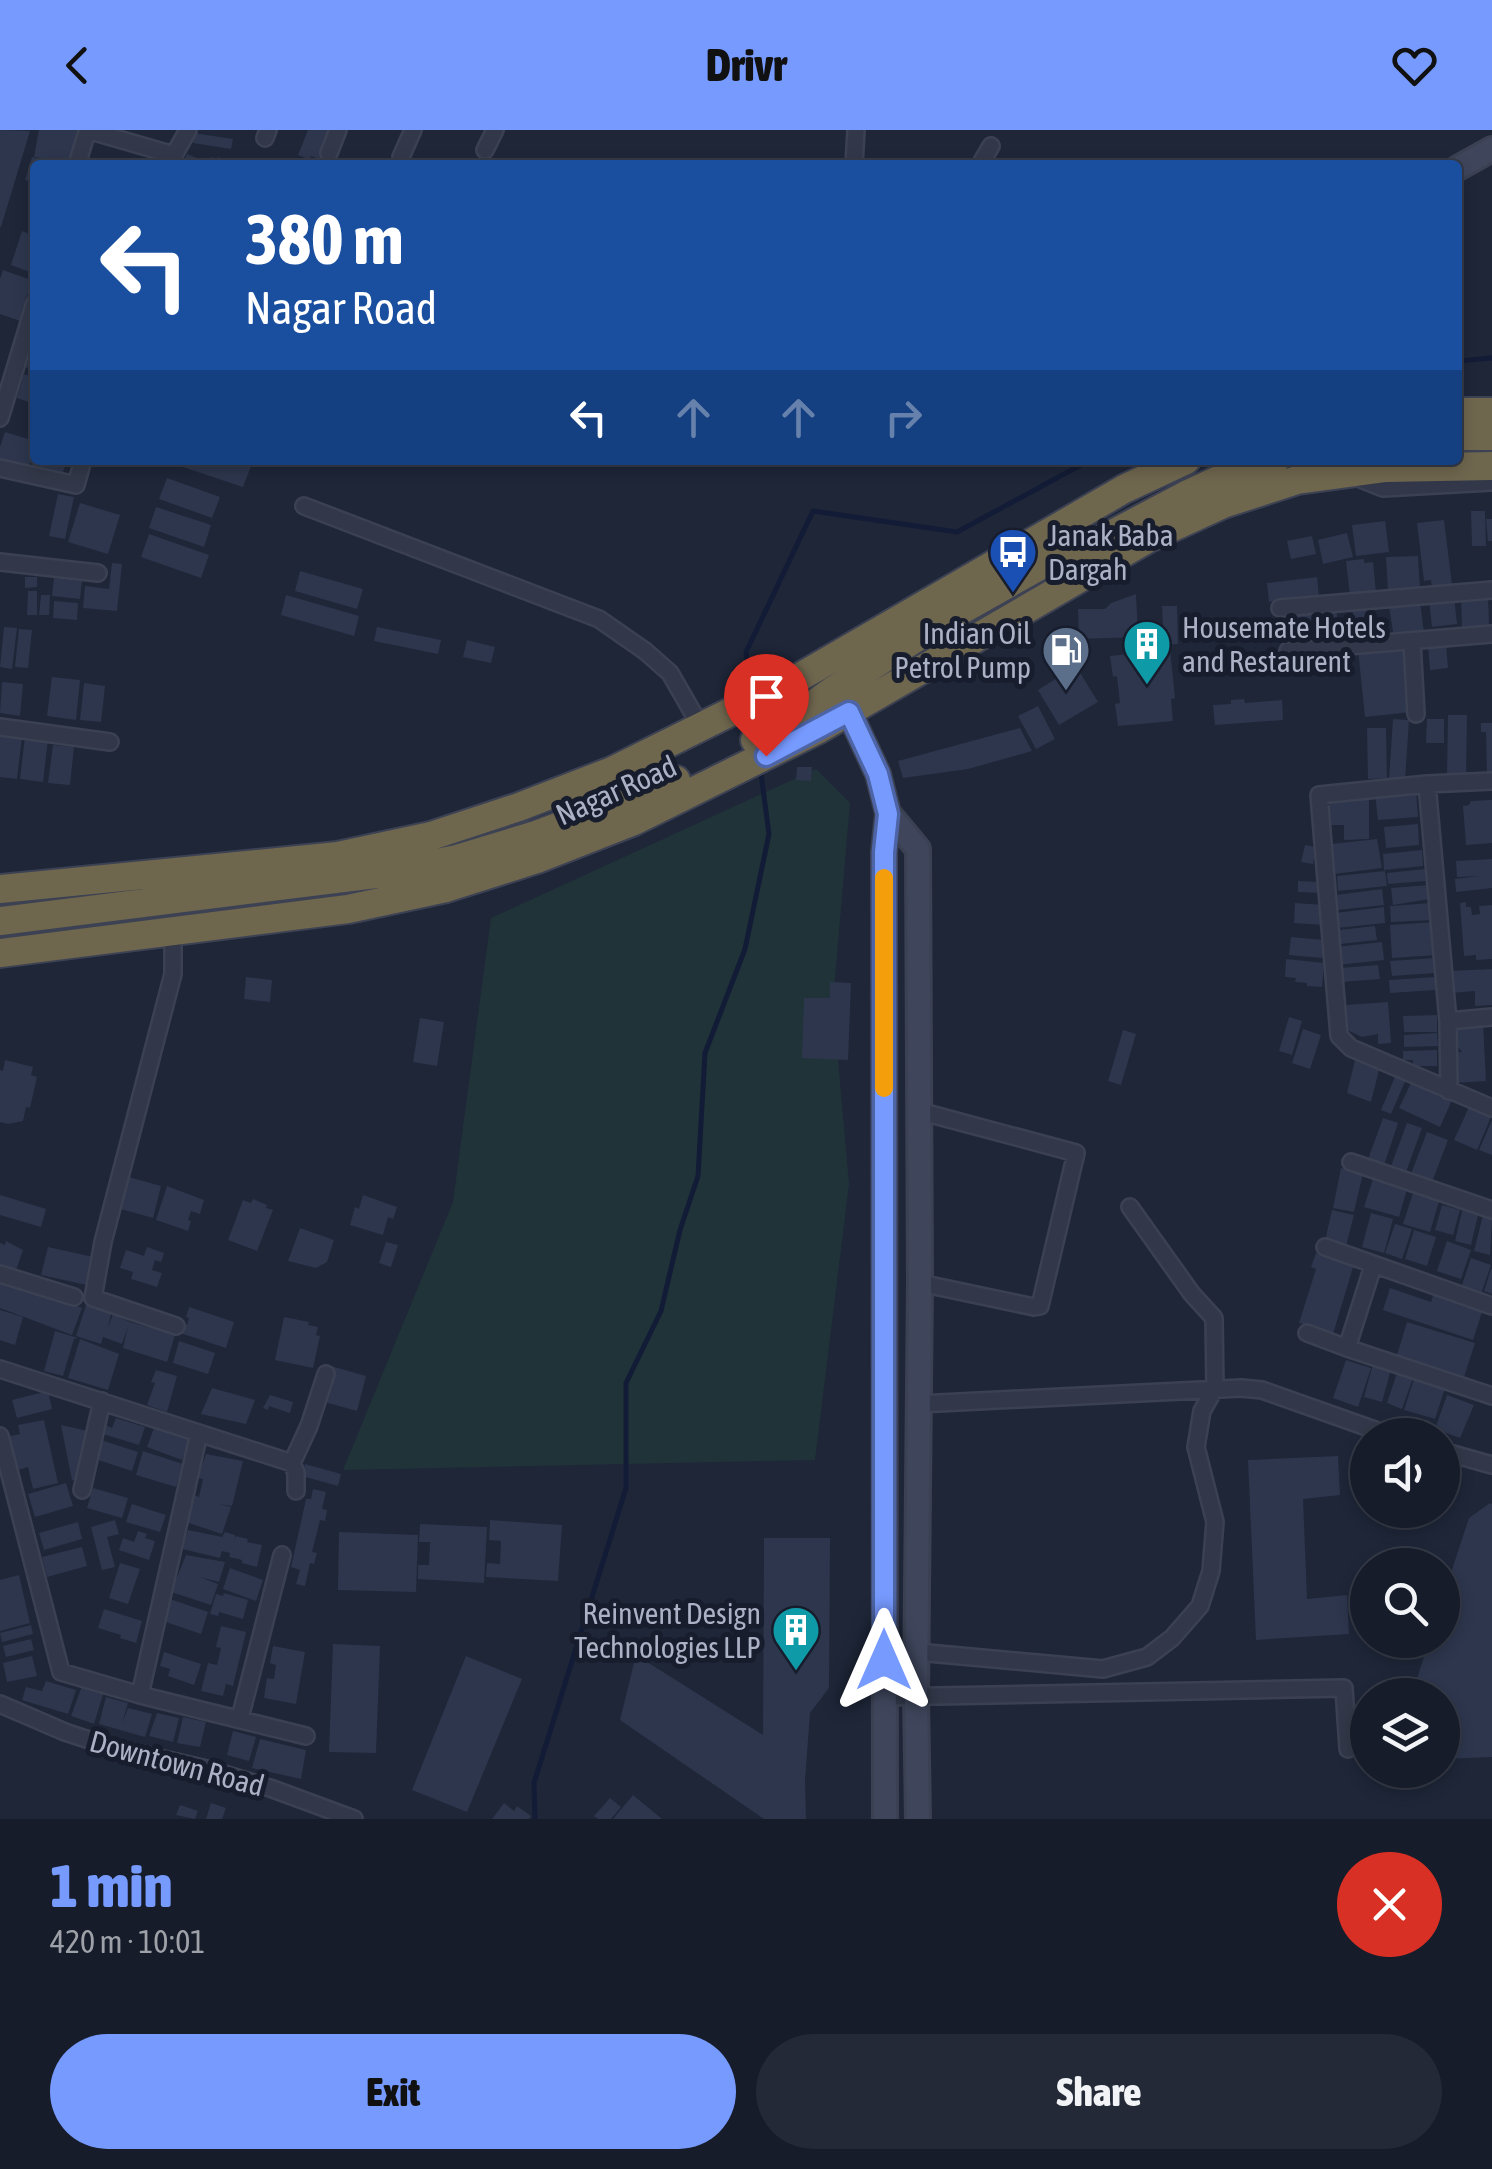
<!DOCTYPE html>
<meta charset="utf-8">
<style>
body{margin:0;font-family:"Asap Condensed",sans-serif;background:#232936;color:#f1f3f6;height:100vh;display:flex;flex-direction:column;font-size:38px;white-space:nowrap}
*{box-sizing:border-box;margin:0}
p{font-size:32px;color:#9ea1a8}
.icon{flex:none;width:55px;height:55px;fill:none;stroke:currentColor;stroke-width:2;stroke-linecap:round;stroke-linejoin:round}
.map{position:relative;height:1689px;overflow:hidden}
.sheet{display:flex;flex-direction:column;background:#161c2a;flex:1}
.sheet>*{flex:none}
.top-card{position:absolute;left:30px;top:30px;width:1432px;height:305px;border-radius:10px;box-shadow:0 5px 15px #0003,0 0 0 2px #353a47;background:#1a4fa0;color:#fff;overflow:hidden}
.tools{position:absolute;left:1350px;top:1288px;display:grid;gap:20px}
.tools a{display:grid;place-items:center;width:110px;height:110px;border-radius:50%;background:#161c2a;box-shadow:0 5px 15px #0003,0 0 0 2px #353a47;font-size:50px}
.pin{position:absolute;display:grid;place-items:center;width:85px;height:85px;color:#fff;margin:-102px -42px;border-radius:50% 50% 50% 0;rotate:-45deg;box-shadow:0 0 10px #0007}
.pin .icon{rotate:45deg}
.me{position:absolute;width:110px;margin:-55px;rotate:0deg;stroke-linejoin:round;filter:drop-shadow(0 0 8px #0008)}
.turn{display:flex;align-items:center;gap:35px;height:210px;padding:0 50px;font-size:45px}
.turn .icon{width:130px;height:130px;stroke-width:2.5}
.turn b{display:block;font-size:70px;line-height:85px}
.lanes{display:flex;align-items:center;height:95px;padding:0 50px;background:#0003;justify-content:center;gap:50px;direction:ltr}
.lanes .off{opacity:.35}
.round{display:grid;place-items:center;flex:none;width:105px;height:105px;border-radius:52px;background:#232936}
.overview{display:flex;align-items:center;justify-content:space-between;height:170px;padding:0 50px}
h1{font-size:60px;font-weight:800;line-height:75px;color:#779aff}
.cta{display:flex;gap:20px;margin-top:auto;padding:20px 50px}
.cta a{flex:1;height:115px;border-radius:60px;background:#779aff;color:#111;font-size:40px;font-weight:800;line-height:115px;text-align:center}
.cta a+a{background:#232936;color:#f1f3f6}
header{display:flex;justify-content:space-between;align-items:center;height:130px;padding:0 50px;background:#779aff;color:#111;font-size:45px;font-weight:800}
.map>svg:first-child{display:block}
.green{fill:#203339}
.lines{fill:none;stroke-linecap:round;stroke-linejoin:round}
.stream{stroke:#121c36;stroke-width:5}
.building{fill:#2d364d}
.street-casing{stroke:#3b4152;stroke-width:20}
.secondary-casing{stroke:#3b4152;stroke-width:28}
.highway-casing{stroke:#3c4253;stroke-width:32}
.street{stroke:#323849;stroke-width:15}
.secondary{stroke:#3f465c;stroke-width:22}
.highway{stroke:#6f664e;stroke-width:28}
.route-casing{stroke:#4d64a6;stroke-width:25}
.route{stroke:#779aff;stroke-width:18}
.slow{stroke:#f59e0b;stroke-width:18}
.labels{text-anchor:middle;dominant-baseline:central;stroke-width:10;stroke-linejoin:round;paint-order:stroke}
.poi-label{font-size:30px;fill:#acb2c6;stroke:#171d2d;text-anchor:start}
.street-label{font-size:30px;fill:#acb2c6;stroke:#171d2d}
</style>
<header><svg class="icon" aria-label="back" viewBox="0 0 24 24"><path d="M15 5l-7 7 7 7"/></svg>Drivr<svg class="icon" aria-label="heart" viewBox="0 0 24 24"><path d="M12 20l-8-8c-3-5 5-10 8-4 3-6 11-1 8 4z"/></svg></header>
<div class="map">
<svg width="1492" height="1689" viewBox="0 0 1492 1689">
<rect width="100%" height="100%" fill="#1e2638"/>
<path class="green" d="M816 639 850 673 833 872 849 1054 815 1330 343 1340 453 1072 491 788Z"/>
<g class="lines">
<path class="stream" d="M1458 231 1492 228
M751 561 746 522 813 381 957 402 1090 330
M535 1689 534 1653 626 1358V1253L661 1181 680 1100 698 1046 705 923 745 819 769 704 760 636"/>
</g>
<path class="building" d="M0 0 30 1 1 97H0Z
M39 0H77L71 33 34 27Z
M308 0H333L321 30 311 26 310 30 298 25Z
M194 3 233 9 231 19 193 13Z
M187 24 202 30V28L209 30 211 27 217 29 218 27 228 30 226 35H183Z
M32 27 57 34V35H35V53L25 50Z
M22 101 35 106V144L11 135Z
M3 140 34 151 25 170H27L20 191 0 184V149Z
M31 211 35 212V240L24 237Z
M24 244 35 248V274L17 268Z
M5 302 35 311 29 338 0 329V317Z
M34 330H67L62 345 32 336Z
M232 330 251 336 243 357 165 331Z
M167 348 220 367 212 388 159 369Z
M58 364 74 367 65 409 49 406Z
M80 373 120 385 108 424 68 412Z
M156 377 211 395 204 417 149 398Z
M1471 381H1485L1486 416H1472Z
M1486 389H1492V411H1488Z
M1444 390 1452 455 1432 458 1431 450 1424 451 1417 393Z
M1385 391 1389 422 1356 426 1352 395Z
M1347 403 1353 427 1323 434 1318 410Z
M149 404 209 425 201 448 141 427Z
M1312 406 1316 424 1291 429 1287 411Z
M1418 426 1420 459 1388 461 1386 427Z
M1364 429V433L1373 432 1376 463 1350 466 1346 431Z
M112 433 122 434 117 481 83 478 85 456 109 459Z
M300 441 363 459 357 479 295 461Z
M25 447H37V457L25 458Z
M1317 447 1319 467 1269 472 1267 453Z
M54 448 82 451 80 469 52 466Z
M28 461H37V485H27Z
M1136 464 1138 507 1079 509 1078 479H1105L1111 473Z
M41 465H50L49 485H39Z
M286 465 359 486 354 506 281 485Z
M1488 465 1489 496 1462 497 1461 466Z
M1454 467 1457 494 1432 497 1429 470Z
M54 471 78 473 77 490 53 488Z
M1420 471 1424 504 1394 508 1389 476Z
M1162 476H1177L1178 514 1164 515Z
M1370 476 1375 509 1357 512 1352 478Z
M1336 479 1341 510 1282 518 1278 487Z
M4 497 17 498 12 539 0 537Z
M377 497 441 510 438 524 374 511Z
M19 499 32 500 28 538 15 537Z
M467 510 495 517 491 533 463 527Z
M1446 513 1448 538 1430 540 1428 515Z
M1404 515 1411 582 1365 587 1358 520Z
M1170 520 1175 568 1171 569 1173 591 1118 596 1115 574 1120 573 1117 546 1113 547 1110 526Z
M1076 536 1098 572 1059 595 1038 560Z
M52 547 80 550 76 590 47 586Z
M2 552 23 554 20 586 0 583Z
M84 553 105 556 101 592 80 590Z
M1244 569 1245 573 1282 570 1283 590 1215 595 1213 575 1231 574V570Z
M1038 576 1055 609 1036 619 1018 586Z
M1448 585H1467L1466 647H1447Z
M1393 589 1409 590 1405 650 1389 649Z
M1427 589H1444V613H1426Z
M1481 593H1492V644H1487L1486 602H1481Z
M1020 598 1032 621 968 639 903 648 898 631Z
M1367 598H1386L1387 648 1368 649Z
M0 605 22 607 17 649 0 647Z
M25 606 48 609 43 652 20 649Z
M53 615 74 617 70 655 48 653Z
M797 637H812L811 651 796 650Z
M1416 660 1418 687 1378 690 1375 664Z
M1329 670H1369V709L1344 710V695H1330Z
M1492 670V713L1466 715 1463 676 1469 675 1471 671Z
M1418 694 1419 715 1386 718 1384 697Z
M1377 709 1382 738 1334 744 1332 714Z
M1305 715 1316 717 1313 734 1301 732Z
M1422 720 1423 736 1384 740 1383 724Z
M1492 729V758L1456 762 1455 749 1480 746 1457 747 1456 731Z
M1425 739 1426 751 1388 754 1387 743Z
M1385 741 1387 756 1338 761 1337 746Z
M1298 751 1321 752 1320 763 1298 762Z
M1430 755V769L1393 775 1391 758Z
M1382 759 1384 775 1338 780 1336 765Z
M1466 772V777H1471L1472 785 1480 784 1479 776 1492 775V829L1476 830V825L1464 826 1460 773Z
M1295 773 1324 775 1323 795 1294 793Z
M1432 773 1433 790 1391 792 1390 776Z
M1384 777 1385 793 1337 798 1335 783Z
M1436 792 1438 825 1392 828 1390 795Z
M1375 796 1377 810 1340 814 1339 800Z
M1291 807 1324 810 1322 828 1289 825Z
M1382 812 1384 830 1337 835 1335 817Z
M1435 828 1436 843 1392 846 1390 831Z
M1286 829 1324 833 1322 857 1307 856V853L1295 852 1296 848 1285 847Z
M1378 835 1380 849 1341 852 1340 838Z
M1492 839V875L1475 876V861L1450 863 1449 841Z
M246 847 272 850 270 872 244 869Z
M1435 847 1436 860 1390 863 1389 850Z
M830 852 851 853 848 930 802 928 804 868H830Z
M1388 872 1391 913 1378 914V904L1362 907 1347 900 1345 875Z
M1437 885V902H1404L1403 886Z
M1289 887 1302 891 1292 925 1279 921Z
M420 888 444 892 437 936 413 932Z
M1483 892 1486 951 1453 953 1452 923 1462 922 1458 917 1457 897Z
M1303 899 1321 905 1310 939 1292 933Z
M1123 900 1136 904 1121 955 1108 951Z
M1437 903 1438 916 1404 917V905Z
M1437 920V936H1413V930H1403V921Z
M5 930 33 937 31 945 37 947 30 978 26 977 23 991 8 994 0 992V940L3 941Z
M1355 930 1380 936 1371 972 1347 963Z
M1397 942 1407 947 1391 984 1381 980Z
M1412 951 1452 970 1440 997 1399 978Z
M1469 977 1491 987 1477 1020 1454 1010Z
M1383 988 1398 993 1383 1038 1367 1032Z
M1492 990V1025L1479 1020Z
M1407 993 1422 998 1406 1042 1391 1036Z
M1427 1002 1448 1010 1432 1052 1411 1044Z
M1341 1038 1363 1043 1354 1082 1333 1078Z
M125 1046 161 1056 153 1088 117 1078Z
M1383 1047 1397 1052 1396 1056 1407 1059 1399 1087 1364 1077 1373 1049 1382 1052Z
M167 1056 204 1070 200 1084 191 1081 188 1090 191 1091 188 1101 156 1090Z
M1414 1060 1440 1068 1430 1102 1403 1094Z
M0 1065 46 1079 41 1097 0 1085Z
M363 1065 397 1077 393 1089 388 1087 383 1105 350 1095 355 1077 359 1079Z
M253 1069 267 1075 266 1078 273 1080 257 1121 228 1110 243 1070 251 1073Z
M1442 1075 1460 1080 1453 1105 1435 1100Z
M1463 1077 1479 1081 1471 1115 1455 1111Z
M1332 1080 1354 1085 1346 1116 1325 1111Z
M1371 1083 1393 1089 1384 1123 1362 1117Z
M1483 1085 1492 1088 1490 1125 1474 1121Z
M1395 1094 1412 1099 1402 1129 1385 1123Z
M300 1098 334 1110 327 1132 316 1138 288 1131Z
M1414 1100 1436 1107 1427 1136 1405 1129Z
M6 1111 23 1120 15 1143 0 1138V1113L5 1115Z
M1447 1111 1471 1120 1461 1149 1437 1141Z
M386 1112 398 1115 391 1137 379 1133Z
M48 1117 98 1128 91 1156 41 1145Z
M147 1117 164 1123 161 1132 155 1130 152 1140 162 1143 157 1157 131 1149 133 1142 120 1138 126 1120 144 1126Z
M1316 1123 1354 1134 1333 1204 1299 1193 1316 1139 1311 1137Z
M1471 1128 1491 1135 1481 1164 1461 1158Z
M1491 1139H1492V1164L1484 1161Z
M0 1152 36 1164 37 1161 82 1178 72 1205 0 1178Z
M1390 1158 1431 1172 1434 1163 1483 1179 1473 1210 1383 1180Z
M86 1175 111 1184 108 1198 113 1184 130 1192 175 1205 167 1232 123 1218 128 1196 122 1214 103 1207 101 1214 76 1206Z
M189 1177 234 1192 226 1218 180 1203 183 1193 187 1195 189 1188 186 1187Z
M0 1180 23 1187 15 1215 0 1210Z
M284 1187 309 1192 308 1195 318 1197 316 1205 320 1206 313 1238 275 1230Z
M1407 1192 1475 1213 1464 1247 1397 1225Z
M55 1201 78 1208 74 1209 63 1246 44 1241Z
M80 1209 119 1224 108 1260 68 1248Z
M179 1211 215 1223 208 1244 173 1233Z
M1346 1230 1371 1238 1358 1277 1333 1268Z
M1373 1234 1391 1239 1382 1272 1364 1267Z
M331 1236 366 1246 357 1281 321 1271Z
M156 1240 177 1246 167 1282 147 1275 155 1253 151 1252Z
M1397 1243 1413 1248 1402 1279 1387 1273Z
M1414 1249 1445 1258 1435 1289 1404 1280Z
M212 1258 255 1270 246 1294 201 1284Z
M48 1261 52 1279 17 1288 12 1270Z
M270 1265 293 1272 290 1283 269 1276 268 1280 263 1278Z
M1447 1265 1474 1275 1460 1308 1435 1299Z
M116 1288 145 1297 139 1315 103 1304 106 1295 112 1298Z
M44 1290 58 1353 33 1359 28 1337 18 1340 10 1306 20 1304 18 1295Z
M61 1295 88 1301 77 1351 72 1350Z
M155 1295 190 1308 182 1330 147 1317Z
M101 1310 138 1322 132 1341 95 1329Z
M143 1321 183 1334 176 1357 136 1345Z
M206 1324 243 1331 232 1376 219 1374 231 1377 222 1404 186 1392 194 1365 199 1367 203 1349 197 1348Z
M1338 1326 1340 1365 1303 1369 1307 1469 1347 1465 1349 1504 1256 1510 1248 1330Z
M305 1334 341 1344 338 1356 302 1346Z
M1442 1334 1460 1338 1457 1350 1442 1346Z
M66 1353 73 1376 35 1387 28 1364Z
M93 1358 128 1368 122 1388 87 1378Z
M313 1359 326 1362 322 1379 327 1380 325 1391 320 1390 312 1422 317 1423 314 1434 310 1433 305 1456 296 1454 300 1440 291 1437 306 1369H311Z
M1490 1373 1492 1374V1627L1442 1629V1565H1412L1429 1510H1442V1470L1469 1388Z
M132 1374 166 1385 160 1402 126 1392Z
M115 1390 119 1404 107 1407 115 1437 102 1440 91 1397Z
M490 1390 562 1395 558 1451 486 1447 487 1433 500 1434 501 1411 489 1410Z
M78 1392 82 1409 44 1420 39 1403Z
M420 1394 487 1397 484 1453 418 1449V1435H429L430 1412H419Z
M188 1400 222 1407 225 1402 235 1405V1409L236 1406 248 1409 247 1412 262 1415 257 1437 242 1433V1430L229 1427 230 1423 222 1421 220 1428 182 1419Z
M138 1401 147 1404 145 1408 155 1411 149 1430 119 1420 123 1408 134 1412Z
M339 1402 418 1405 416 1462 338 1460Z
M764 1408H830L829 1558 810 1583 805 1651 806 1689H764L620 1590 636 1525 763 1605Z
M82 1417 87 1436 47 1447 42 1427Z
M186 1425 225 1432 219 1452 200 1447 218 1454 211 1475 171 1462Z
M120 1433 140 1439 128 1474 109 1468Z
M230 1438 263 1450 256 1471 223 1459Z
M19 1445 30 1493 0 1501V1450Z
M224 1463 248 1470 243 1489 219 1482 218 1486 210 1484 216 1464 223 1466Z
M170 1469 208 1482 201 1504 163 1491Z
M104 1479 142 1491 136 1513 120 1508 121 1505 98 1498Z
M31 1495 33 1504 2 1512 0 1503Z
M221 1496 246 1502 233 1556 226 1554 223 1566 201 1561 208 1533 217 1535 221 1518 216 1517Z
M31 1509 34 1520 6 1527 3 1516Z
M333 1514 380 1516 376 1623 329 1622Z
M273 1516 305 1522 296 1574 264 1568 267 1548 274 1549 276 1535 270 1533Z
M164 1522 201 1534 194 1555 168 1546 170 1539 160 1536Z
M32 1526 37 1546 7 1552 3 1533Z
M466 1526 522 1549 467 1682 412 1660Z
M46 1551 76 1560 68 1584 22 1570 26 1557 42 1561Z
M82 1556 104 1561 94 1594 71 1586Z
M106 1567 128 1573 122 1594 128 1578 152 1584 145 1607 99 1594Z
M157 1583 179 1588 173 1612 149 1606Z
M183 1587 206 1592 200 1617 177 1613Z
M233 1601 256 1607 249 1631 227 1625Z
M260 1609 306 1620 301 1649 252 1638Z
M633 1665 662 1689H613Z
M610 1668 621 1677 611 1689H598L594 1686Z
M211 1673 226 1678 222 1689H206Z
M504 1673 514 1681 517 1676 531 1686 529 1689H492Z
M180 1675 198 1681 195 1689 176 1685Z"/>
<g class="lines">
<g class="street-casing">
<path id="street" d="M265 8 268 0
M485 20 495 0
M329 23 338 0
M401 27 413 0
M77 35 86 5 94 2 174 25 188 0
M854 35 856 0
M980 35 991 16
M0 288 35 173
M0 338 76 355 83 330
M1353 346 1383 358 1492 352
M304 376 599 489 645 521 670 543 701 597
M0 432 98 443
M1280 478 1492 460
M1412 511 1416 584
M1288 521 1492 504
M0 597 110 612
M1427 654 1492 651
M173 812V844L103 1112 93 1168 176 1196
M1448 891 1492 887
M1449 961 1448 891 1427 654 1319 665 1339 906 1351 918 1492 978
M919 981 1076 1023 1040 1176 1034 1177 920 1153
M1351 1032 1492 1080
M1325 1117 1492 1176
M1373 1136 1347 1218 1492 1266
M0 1144 74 1167
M1307 1203 1347 1218
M0 1239 292 1333 296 1343V1361
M919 1274 1241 1258 1262 1260 1389 1305
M0 1306 61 1542 140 1565 306 1606
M1442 1321 1492 1335
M292 1333 309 1296 326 1244
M82 1360 102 1271
M917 1522 1103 1539 1147 1527 1172 1508 1200 1476 1211 1441 1215 1392 1196 1317 1202 1281 1215 1258 1214 1188 1192 1164 1130 1077
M140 1565 199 1303
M884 1567 1344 1558 1348 1619
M0 1574 65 1602 107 1616 211 1640 270 1658 354 1689
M240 1588 282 1425"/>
</g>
<g class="secondary-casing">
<path id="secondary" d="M1458 38 1492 19
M849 582 878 644 888 683 884 722V764L885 1689
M888 683 918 719 920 1153 916 1566 918 1689"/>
</g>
<g class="highway-casing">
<path id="highway" d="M1458 282H1492
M1458 306H1492
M755 610 792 590 834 560 949 487 1059 425 1092 415 1186 365 1238 341 1275 330
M0 759 338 726 431 706 519 677 612 641 793 551 1124 359 1186 330
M0 791 392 742 457 729 536 705 647 664 676 650
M0 823 348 779 446 758 537 729 634 691 819 599 1149 408 1223 374 1297 350 1386 338 1492 336"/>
</g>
<use href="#street" class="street"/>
<use href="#secondary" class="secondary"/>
<use href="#highway" class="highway"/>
</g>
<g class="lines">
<g class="route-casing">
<path id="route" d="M766 626 849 582 878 644 888 684 884 722V1530"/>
</g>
<use href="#route" class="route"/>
<path class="slow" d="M884 748V958"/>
</g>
<defs>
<g id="bus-pin" transform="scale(2.5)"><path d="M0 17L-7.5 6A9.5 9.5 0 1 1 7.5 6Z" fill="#1a4fb4" stroke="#171d2d"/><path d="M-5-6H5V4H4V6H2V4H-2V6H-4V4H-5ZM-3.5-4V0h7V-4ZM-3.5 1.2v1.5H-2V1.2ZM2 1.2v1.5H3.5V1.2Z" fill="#fff"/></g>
<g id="building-pin" transform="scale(2.5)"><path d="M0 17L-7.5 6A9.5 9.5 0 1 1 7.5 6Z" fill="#0f9aa8" stroke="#171d2d"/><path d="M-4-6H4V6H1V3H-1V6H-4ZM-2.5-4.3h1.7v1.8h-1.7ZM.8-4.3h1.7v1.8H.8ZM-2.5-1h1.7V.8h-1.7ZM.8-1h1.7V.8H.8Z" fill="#fff"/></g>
<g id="fuel-pin" transform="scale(2.5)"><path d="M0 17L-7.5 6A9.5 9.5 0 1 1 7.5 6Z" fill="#5c6f8a" stroke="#171d2d"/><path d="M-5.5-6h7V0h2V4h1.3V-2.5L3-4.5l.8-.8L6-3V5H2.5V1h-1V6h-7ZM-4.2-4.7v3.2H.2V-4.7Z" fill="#fff"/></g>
</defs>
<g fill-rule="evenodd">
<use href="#bus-pin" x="1013" y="422"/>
<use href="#building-pin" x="1147" y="514"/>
<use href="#fuel-pin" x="1066" y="520"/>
<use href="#building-pin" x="796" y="1500"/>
</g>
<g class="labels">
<g class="poi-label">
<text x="1048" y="405">Janak Baba<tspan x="1048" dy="34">Dargah</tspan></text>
<text x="1182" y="497">Housemate Hotels<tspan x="1182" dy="34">and Restaurent</tspan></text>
<text x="1031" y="503" text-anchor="end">Indian Oil<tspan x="1031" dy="34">Petrol Pump</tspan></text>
<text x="761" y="1483" text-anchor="end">Reinvent Design<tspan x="761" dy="34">Technologies LLP</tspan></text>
</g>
<g class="street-label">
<text transform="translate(616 660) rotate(-24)">Nagar Road</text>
<text transform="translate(177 1633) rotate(15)">Downtown Road</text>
</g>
</g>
</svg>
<div class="tools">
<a><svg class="icon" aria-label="sound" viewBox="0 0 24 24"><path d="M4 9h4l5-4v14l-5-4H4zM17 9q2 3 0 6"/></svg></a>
<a><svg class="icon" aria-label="search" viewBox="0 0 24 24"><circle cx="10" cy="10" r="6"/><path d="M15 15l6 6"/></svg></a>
<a><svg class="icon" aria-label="layers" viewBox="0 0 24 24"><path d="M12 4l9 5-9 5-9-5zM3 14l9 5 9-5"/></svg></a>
</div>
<div class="pin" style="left:766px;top:626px;background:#d93025"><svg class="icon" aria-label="arrive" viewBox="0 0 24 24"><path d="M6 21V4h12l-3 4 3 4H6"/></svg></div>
<svg class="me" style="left:884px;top:1530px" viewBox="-20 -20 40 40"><path d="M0-17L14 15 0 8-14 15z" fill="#779aff" stroke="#fff" stroke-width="4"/></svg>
<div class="top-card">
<div class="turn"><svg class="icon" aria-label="left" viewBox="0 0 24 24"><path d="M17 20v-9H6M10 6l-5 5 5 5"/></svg><div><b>380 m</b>Nagar Road</div></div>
<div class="lanes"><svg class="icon" aria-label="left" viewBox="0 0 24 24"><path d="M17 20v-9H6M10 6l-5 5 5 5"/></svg><svg class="icon off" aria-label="ahead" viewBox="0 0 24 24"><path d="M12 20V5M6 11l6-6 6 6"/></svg><svg class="icon off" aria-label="ahead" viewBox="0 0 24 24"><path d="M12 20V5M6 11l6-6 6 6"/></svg><svg class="icon off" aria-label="right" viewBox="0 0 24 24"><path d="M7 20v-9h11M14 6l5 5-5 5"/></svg></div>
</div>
</div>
<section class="sheet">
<div class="overview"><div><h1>1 min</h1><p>420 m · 10:01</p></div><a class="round" style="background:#d93025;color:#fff"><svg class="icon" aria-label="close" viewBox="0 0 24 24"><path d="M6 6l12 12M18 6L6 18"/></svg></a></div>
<div class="cta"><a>Exit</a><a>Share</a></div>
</section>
